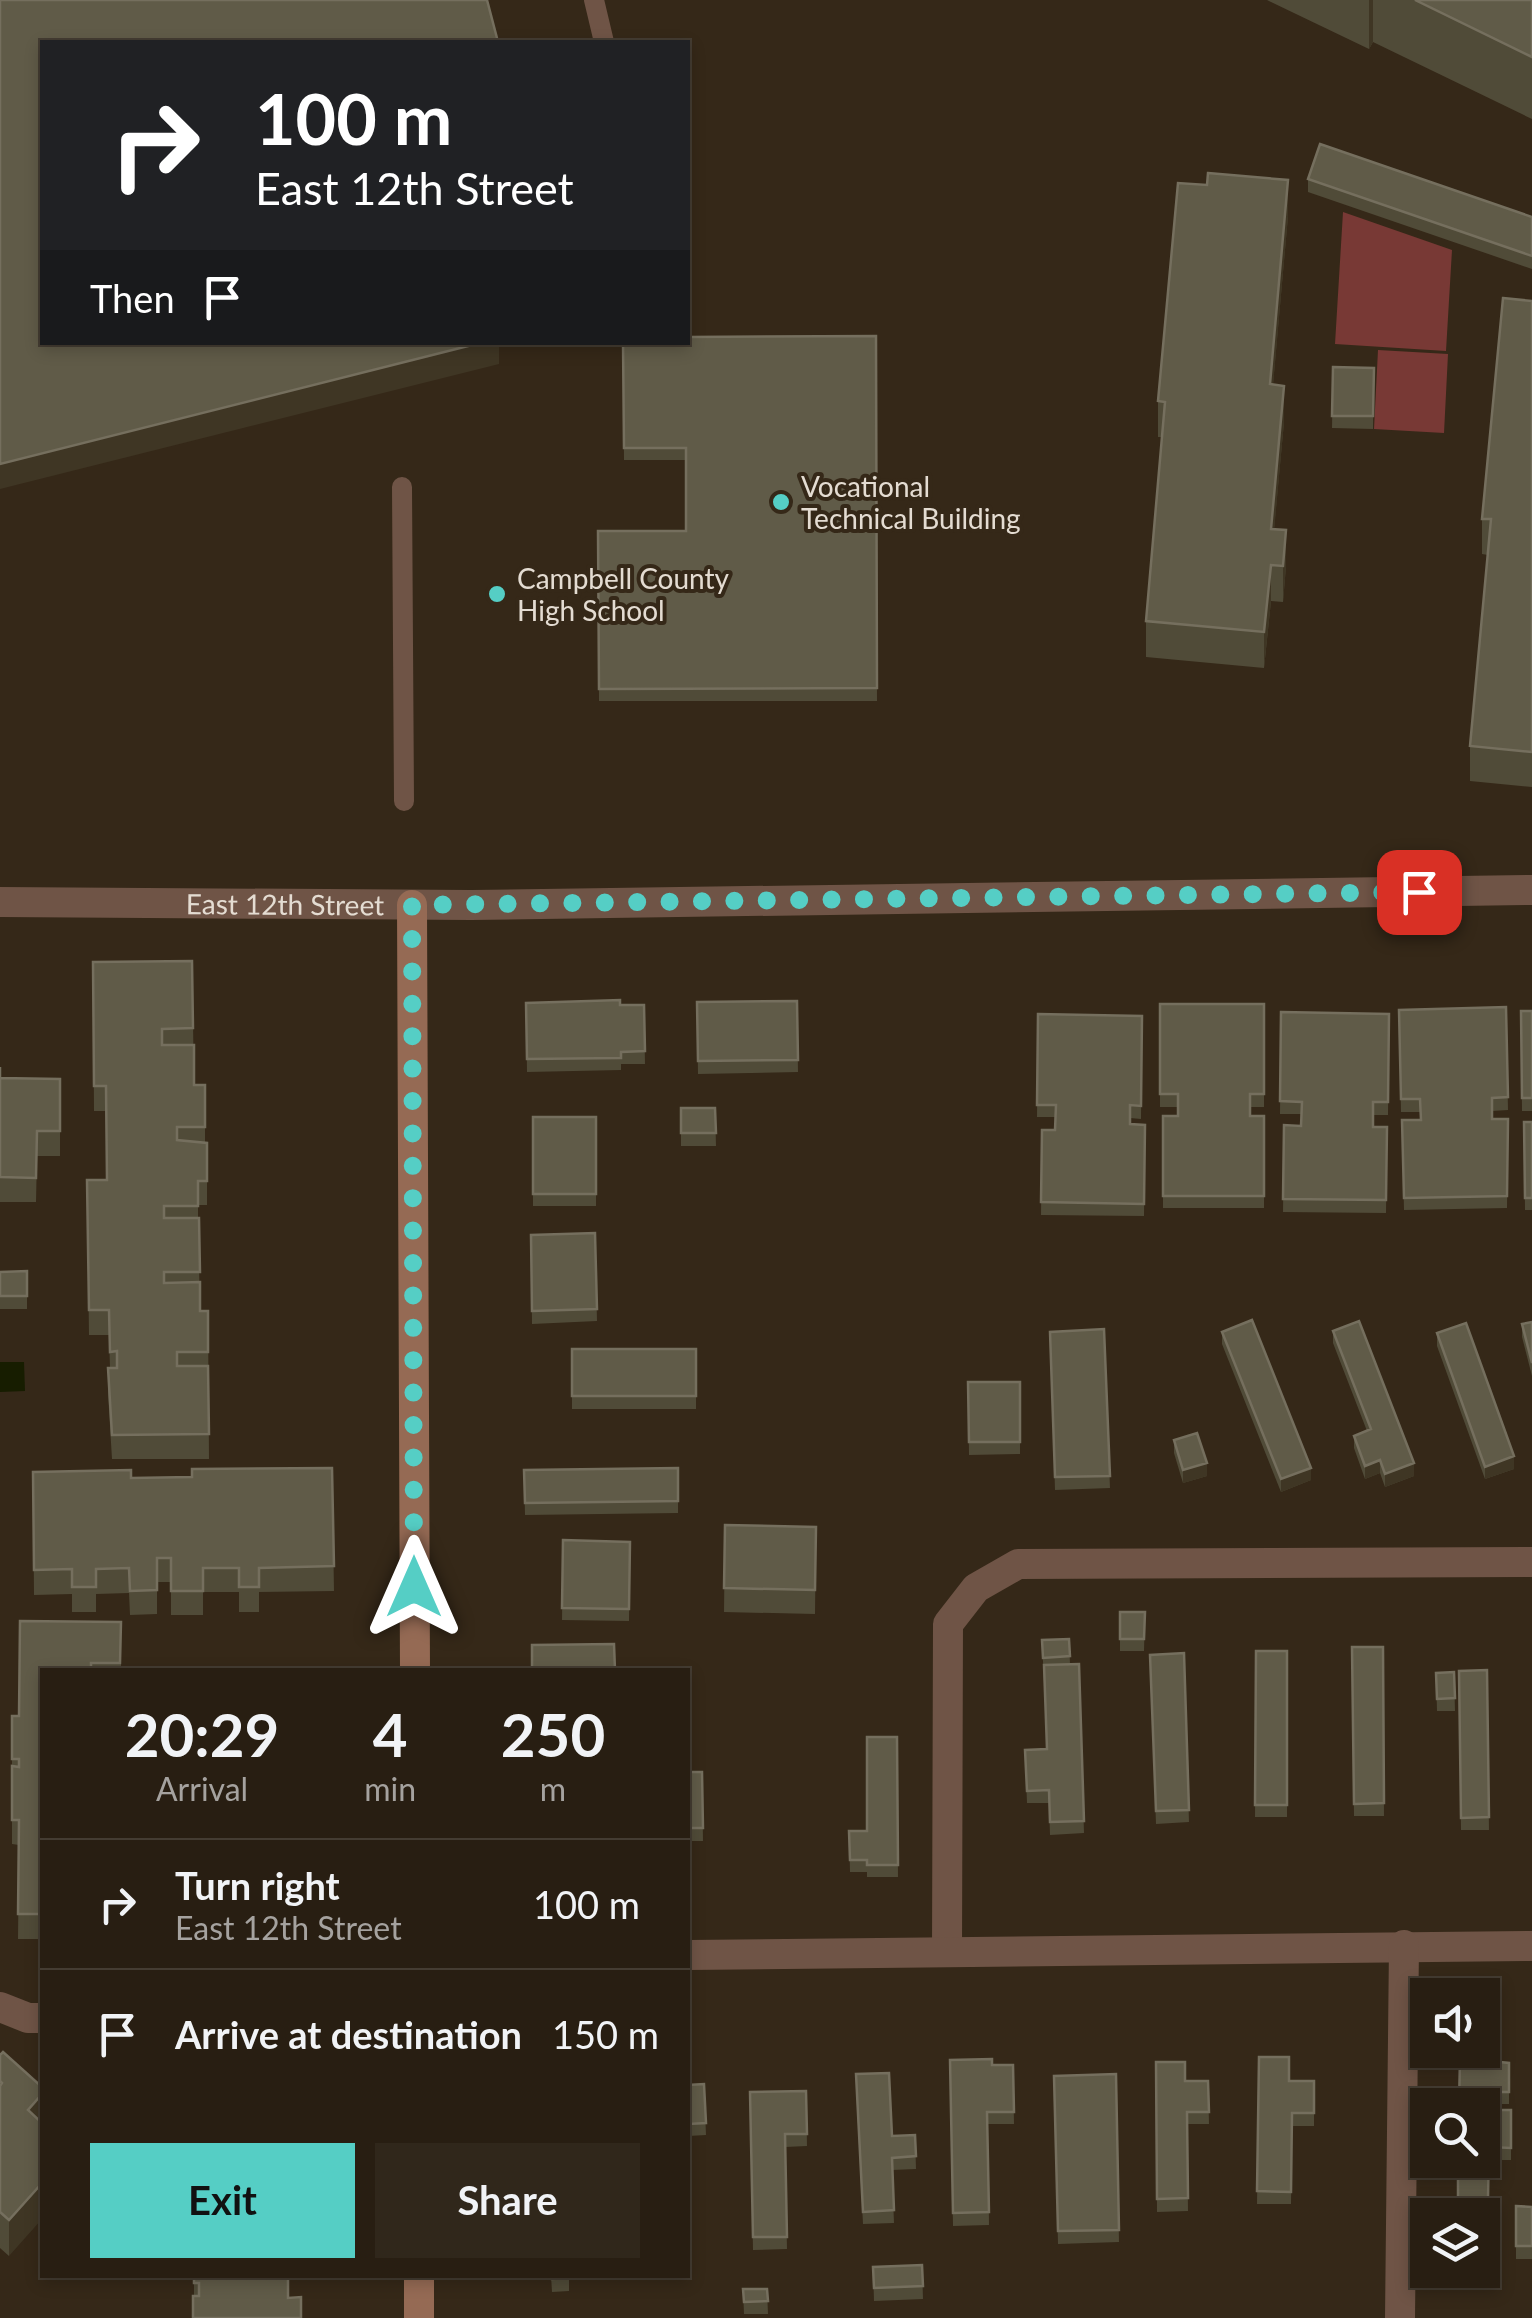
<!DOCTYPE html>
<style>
body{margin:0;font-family:Lato,sans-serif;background:#30271b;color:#f1f3f6;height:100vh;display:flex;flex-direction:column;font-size:38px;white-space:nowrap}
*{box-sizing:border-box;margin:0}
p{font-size:32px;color:#a5a29f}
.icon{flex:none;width:55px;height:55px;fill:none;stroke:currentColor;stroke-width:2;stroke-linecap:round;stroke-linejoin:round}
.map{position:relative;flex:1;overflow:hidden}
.side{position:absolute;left:40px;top:1668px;width:650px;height:610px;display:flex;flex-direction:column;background:#281e12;border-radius:0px;box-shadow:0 5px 15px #0003,0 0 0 2px #443c32}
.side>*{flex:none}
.hud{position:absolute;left:40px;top:40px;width:650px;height:305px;border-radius:0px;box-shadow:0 5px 15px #0003,0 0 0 2px #443c32;background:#202124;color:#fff;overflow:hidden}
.controls{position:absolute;left:1410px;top:1978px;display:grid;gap:20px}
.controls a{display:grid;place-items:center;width:90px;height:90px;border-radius:0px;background:#281e12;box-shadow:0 5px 15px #0003,0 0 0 2px #443c32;font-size:50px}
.pin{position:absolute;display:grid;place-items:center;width:85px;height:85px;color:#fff;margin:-42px;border-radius:20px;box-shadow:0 5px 15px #0006}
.me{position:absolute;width:110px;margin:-55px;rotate:0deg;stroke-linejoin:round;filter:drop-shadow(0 0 8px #0008)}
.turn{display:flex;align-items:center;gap:35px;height:210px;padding:0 50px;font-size:45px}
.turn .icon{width:130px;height:130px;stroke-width:2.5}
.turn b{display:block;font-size:70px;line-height:85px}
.then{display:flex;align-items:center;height:95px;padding:0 50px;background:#0003;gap:20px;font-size:38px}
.eta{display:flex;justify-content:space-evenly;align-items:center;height:170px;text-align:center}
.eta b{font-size:60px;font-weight:700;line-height:70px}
.cta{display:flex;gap:20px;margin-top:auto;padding:20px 50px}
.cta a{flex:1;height:115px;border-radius:0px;background:#55cec5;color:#111;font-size:40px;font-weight:700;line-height:115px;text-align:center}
.cta a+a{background:#30271b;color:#f1f3f6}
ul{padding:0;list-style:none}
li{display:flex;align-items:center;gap:30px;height:130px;padding:0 50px;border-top:2px solid #443c32}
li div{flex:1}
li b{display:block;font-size:38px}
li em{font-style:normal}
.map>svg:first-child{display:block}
.green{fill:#783935}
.water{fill:#171d00}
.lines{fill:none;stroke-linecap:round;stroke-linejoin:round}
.lane{stroke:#6f5446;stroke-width:20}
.street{stroke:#6f5446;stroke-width:30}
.secondary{stroke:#956a54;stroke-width:30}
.wall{fill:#504b38}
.shaded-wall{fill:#3f3624}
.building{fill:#605b48;stroke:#756f5e;stroke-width:2.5}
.route{stroke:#55cec5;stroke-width:18;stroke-dasharray:0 32.4}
.poi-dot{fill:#55cec5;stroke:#352818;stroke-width:4}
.labels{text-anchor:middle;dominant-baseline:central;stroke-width:8;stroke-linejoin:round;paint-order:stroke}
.poi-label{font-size:28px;fill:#e4dcd2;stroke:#352818;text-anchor:start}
.street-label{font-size:28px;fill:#e4dcd2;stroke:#352818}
</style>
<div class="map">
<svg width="1532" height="2318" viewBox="0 0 1532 2318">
<rect width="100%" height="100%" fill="#352818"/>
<path class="green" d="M1343 212 1452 250 1446 351 1335 344Z
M1378 350 1448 354 1444 433 1374 429Z"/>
<path class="water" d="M0 1362H24L25 1391 0 1392Z"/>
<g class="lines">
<path class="lane" d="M594 0 604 42
M402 487 404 801"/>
<g class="street">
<path id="s1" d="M0 902 471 905 1532 890"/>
<path d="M947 1952 948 1624 976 1588 1018 1564 1532 1562"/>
<path d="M688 1955 1532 1946"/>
<path d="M0 2007 28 2018H42"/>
<path d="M1400 2318 1404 1945"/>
</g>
<path class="secondary" d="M412 905 415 1670
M419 2275V2318"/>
</g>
<path class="wall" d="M1267 0H1532V119L1373 42 1369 49Z
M1308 179 1532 217V269L1308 192Z
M1288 216 1273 384 1284 422 1274 529 1286 566 1283 602 1271 601 1264 668 1146 657V621L1162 437H1158V401Z
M1532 301V787L1470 781V746L1488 555 1482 554V519Z
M876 336 877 701H599L598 531H686V460H624L623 342Z
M1333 367 1374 368 1373 429 1332 428Z
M192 961 194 1085H205V1143H207V1205H198V1218L200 1311H208L209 1459H112L108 1393V1368H110L109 1335H89L87 1180H106V1111H94L93 962Z
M797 1001 798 1072 698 1074 697 1002Z
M526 1003 644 1005 645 1064H621V1070L527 1072Z
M1160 1004H1264V1107H1250V1116H1264V1208H1163V1116H1178V1107H1160Z
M1506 1007 1508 1110 1492 1111V1119H1508L1507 1208 1404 1210 1402 1120H1420V1112H1401L1399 1010Z
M1521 1011H1532V1111H1522Z
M1281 1012 1389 1014 1388 1115H1373V1127H1387L1386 1213 1283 1212 1284 1125 1301 1126 1302 1114H1280Z
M1038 1014 1142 1016 1141 1119 1130 1118V1124L1145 1125 1144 1216 1041 1215 1042 1130H1055L1056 1117H1037Z
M0 1067V1078L60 1079V1156H37L36 1202H0Z
M681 1108H715L716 1146H681Z
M533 1117H596V1206H533Z
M1524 1122H1532V1210H1525Z
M595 1233 597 1321 532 1324 531 1235Z
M27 1271V1309H0V1272Z
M1532 1322V1376L1522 1337V1324Z
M1104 1329 1110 1488 1055 1490 1050 1332Z
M1333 1331 1414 1476 1385 1487 1380 1473 1365 1479 1354 1448V1436L1367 1431 1333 1343Z
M1222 1332 1311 1480 1281 1492 1222 1344Z
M1437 1333 1514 1469 1485 1479 1437 1346Z
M572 1349H696V1409H572Z
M968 1382H1020V1454L969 1455Z
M1174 1440 1207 1476 1183 1483 1174 1453Z
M332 1468 334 1591 259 1592V1612H239V1592H203V1615H171V1582H157V1614L130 1615 129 1593 96 1594V1612H72V1594L34 1595 33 1472 131 1478 192 1477Z
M678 1468V1513L525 1515 524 1470Z
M725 1525 816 1527 815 1614 724 1612Z
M563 1540 630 1542 629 1621 562 1620Z
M1120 1612H1145L1144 1651H1120Z
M20 1621 121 1622V1670H42V1939H18L19 1845 12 1844V1716H19Z
M1069 1639 1070 1664H1079L1084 1833 1050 1835 1049 1803H1027L1025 1750 1047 1749 1042 1640Z
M1352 1647H1383L1384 1816H1354Z
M1256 1651H1287V1817H1255Z
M1184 1653 1189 1822 1156 1824 1150 1655Z
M1487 1670 1489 1830H1461L1459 1671Z
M1454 1672 1455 1711H1437L1436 1673Z
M897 1737 898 1877H867V1872H850L849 1831H867Z
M688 1772H702L703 1841H688Z
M0 2055 42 2087 9 2256 0 2248Z
M1259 2057 1289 2081H1314V2126H1292L1291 2204H1257Z
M950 2060 992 2065H1013L1014 2124H988L989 2225 953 2226Z
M1156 2062 1185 2081H1208L1209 2124H1187L1188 2211 1157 2212Z
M1509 2063V2104H1489V2110H1511V2160H1489L1488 2210H1458L1459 2105Z
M1116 2074 1119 2242 1058 2244 1054 2076Z
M704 2084 706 2135 688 2136V2085Z
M856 2087 892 2136 915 2135 916 2169 892 2170 894 2223 863 2224Z
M806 2091 807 2146 785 2147 787 2249 753 2250 750 2092Z
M1516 2206 1532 2207V2259H1516Z
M922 2265 923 2299 874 2301 873 2267Z
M194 2275H313V2278H288V2298L301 2318 194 2296Z
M551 2275H569V2291L552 2292Z
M743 2289H767L768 2314H744Z"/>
<path class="shaded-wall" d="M1369 0H1373V42L1369 49Z
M1288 180V216L1270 420V384Z
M484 342H499V364L0 489V464Z
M1284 386V422L1271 565V529Z
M1286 530V566L1283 602V566Z
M1271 565V601L1264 668V632Z
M1514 1456V1469L1485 1479V1467Z
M1380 1460V1473L1365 1479V1466Z
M1207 1463V1476L1183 1483V1470Z
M1414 1463V1476L1385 1487V1474Z
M1311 1468V1480L1281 1492V1479Z
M42 2094V2130L28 2110Z
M42 2183V2219L9 2256V2220Z"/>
<path class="building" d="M0 0H487L498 42H42V342H484L0 464Z
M1415 0H1532V57Z
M1320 144 1532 217V256L1308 179Z
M1208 173 1288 180 1270 384 1284 386 1271 529 1286 530 1283 566 1271 565 1264 632 1146 621 1165 402 1158 401 1178 183 1207 185Z
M1503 298 1532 301V752L1470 746 1491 519H1482Z
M876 336 877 688 599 689 598 531H686V448H624L623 342H688V337Z
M1333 367 1374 368 1373 416H1332Z
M192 961 193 1028 162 1029V1045H194V1085H205V1127H177V1140L207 1143V1181H198V1206H164V1218H199L200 1272H164V1283L200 1282V1311H208V1352H177V1366H208L209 1434 112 1435 108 1368H117V1351L110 1352 109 1310H89L87 1180H107L106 1086H94L93 962Z
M620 1000V1005H644L645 1051 621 1052V1058L527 1059 526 1003Z
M797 1001 798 1060 698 1061 697 1002Z
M1160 1004H1264V1094H1250V1116H1264V1196H1163V1116H1178V1094H1160Z
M1506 1007 1508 1097 1492 1098V1119H1508L1507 1196 1404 1198 1402 1120H1421L1420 1099H1401L1399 1010Z
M1521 1011H1532V1098H1522Z
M1281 1012 1389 1014 1388 1102H1373V1127H1387L1386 1200 1283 1199 1284 1125 1301 1126 1302 1102 1280 1101Z
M1038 1014 1142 1016 1141 1106 1130 1105V1124L1145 1125 1144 1204 1041 1202 1042 1130H1055L1056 1105H1037Z
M0 1067V1078L60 1079V1131H37L36 1178 0 1177Z
M681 1108H715L716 1133H681Z
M533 1117H596V1194H533Z
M1524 1122H1532V1198H1525Z
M595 1233 597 1309 532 1311 531 1235Z
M27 1271V1296H0V1272Z
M1252 1320 1311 1468 1281 1479 1222 1332Z
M1359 1321 1414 1463 1385 1474 1380 1460 1365 1466 1354 1436 1371 1429 1333 1331Z
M1532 1322V1363L1522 1324Z
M1466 1323 1514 1456 1485 1467 1437 1333Z
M1104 1329 1110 1476 1055 1477 1050 1332Z
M572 1349H696V1396H572Z
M968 1382H1020V1442H969Z
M1197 1433 1207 1463 1183 1470 1174 1440Z
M332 1468 334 1566 259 1568V1587H239V1568H203V1591H171V1558H157V1590L130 1591 129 1568 96 1569V1587H72V1569L34 1570 33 1472 131 1470V1478L192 1477V1469Z
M678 1468V1501L525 1503 524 1470Z
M725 1525 816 1527 815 1590 724 1588Z
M563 1540 630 1542 629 1609 562 1608Z
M1120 1612H1145L1144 1639H1120Z
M20 1621 121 1622 120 1663H91V1670H42V1914H18L19 1820H12V1766L19 1767V1759H12V1716H19Z
M1069 1639 1070 1656 1043 1658 1042 1640Z
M614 1644 615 1670H532V1645Z
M1352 1647H1383L1384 1803 1354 1804Z
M1256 1651H1287V1805H1255Z
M1184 1653 1189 1810 1156 1811 1150 1655Z
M1079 1664 1084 1821 1050 1822 1049 1790 1027 1791 1025 1750 1047 1749 1044 1665Z
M1487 1670 1489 1817 1461 1818 1459 1671Z
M1454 1672 1455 1698 1437 1699 1436 1673Z
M867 1737H897L898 1865H867V1860H850L849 1831H867Z
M688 1772H702L703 1828H688Z
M3 2052 42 2087V2094L28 2110 42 2123V2183L9 2220 0 2212V2086L2 2083 0 2081V2055Z
M1259 2057H1289V2081H1314V2113H1292L1291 2192 1257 2191Z
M1460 2058 1509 2063V2092H1489V2110H1511V2148L1489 2147 1488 2198H1458V2160H1482V2105H1459Z
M992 2059V2065H1013L1014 2112H987L989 2212 953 2213 950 2060Z
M1156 2062H1185V2081H1208L1209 2112H1187L1188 2198 1157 2199Z
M889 2073 892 2136 915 2135 916 2156 892 2158 894 2210 863 2212 856 2074Z
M1116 2074 1119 2230 1058 2231 1054 2076Z
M704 2084 706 2123 688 2124V2085Z
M806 2091 807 2134H785L787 2237H753L750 2092Z
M1516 2206 1532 2207V2246H1516Z
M922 2265 923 2286 874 2288 873 2267Z
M194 2275H288V2298L301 2297V2318H193V2296H199V2283H194Z
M552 2275H569V2278L552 2279Z
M743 2289H767L768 2301 744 2302Z"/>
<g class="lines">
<path class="route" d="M414 1587 412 905 1419 892"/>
</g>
<g class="poi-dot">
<circle cx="781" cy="502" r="10"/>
<circle cx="497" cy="594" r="10"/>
</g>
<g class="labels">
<g class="poi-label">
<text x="801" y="486">Vocational<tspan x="801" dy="32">Technical Building</tspan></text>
<text x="517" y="578">Campbell County<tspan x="517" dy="32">High School</tspan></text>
</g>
<g class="street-label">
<text stroke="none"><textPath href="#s1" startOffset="285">East 12th Street</textPath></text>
</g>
</g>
</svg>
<div class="controls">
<a><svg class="icon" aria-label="sound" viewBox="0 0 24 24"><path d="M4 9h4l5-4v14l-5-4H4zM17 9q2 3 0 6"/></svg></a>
<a><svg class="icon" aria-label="search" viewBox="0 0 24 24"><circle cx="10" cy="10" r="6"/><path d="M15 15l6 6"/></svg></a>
<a><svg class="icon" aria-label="layers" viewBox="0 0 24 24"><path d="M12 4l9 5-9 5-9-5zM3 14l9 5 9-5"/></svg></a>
</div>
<div class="pin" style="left:1419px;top:892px;background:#d93025"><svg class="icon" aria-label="arrive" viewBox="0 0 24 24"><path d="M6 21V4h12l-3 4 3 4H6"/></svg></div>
<svg class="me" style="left:414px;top:1587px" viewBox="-20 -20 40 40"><path d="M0-17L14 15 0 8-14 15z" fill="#55cec5" stroke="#fff" stroke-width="4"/></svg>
<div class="hud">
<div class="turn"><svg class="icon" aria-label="right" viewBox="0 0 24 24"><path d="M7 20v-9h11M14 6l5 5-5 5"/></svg><div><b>100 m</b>East 12th Street</div></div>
<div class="then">Then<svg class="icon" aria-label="arrive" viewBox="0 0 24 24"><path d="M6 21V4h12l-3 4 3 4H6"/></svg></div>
</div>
<section class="side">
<div class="eta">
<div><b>20:29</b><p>Arrival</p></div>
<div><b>4</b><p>min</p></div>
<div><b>250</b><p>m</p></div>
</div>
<ul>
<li><svg class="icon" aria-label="right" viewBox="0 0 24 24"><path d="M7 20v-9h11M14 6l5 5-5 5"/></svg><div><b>Turn right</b><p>East 12th Street</p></div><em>100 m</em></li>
<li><svg class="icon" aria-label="arrive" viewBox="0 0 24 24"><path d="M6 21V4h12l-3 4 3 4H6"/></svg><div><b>Arrive at destination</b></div><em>150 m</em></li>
</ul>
<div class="cta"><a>Exit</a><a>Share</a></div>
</section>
</div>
